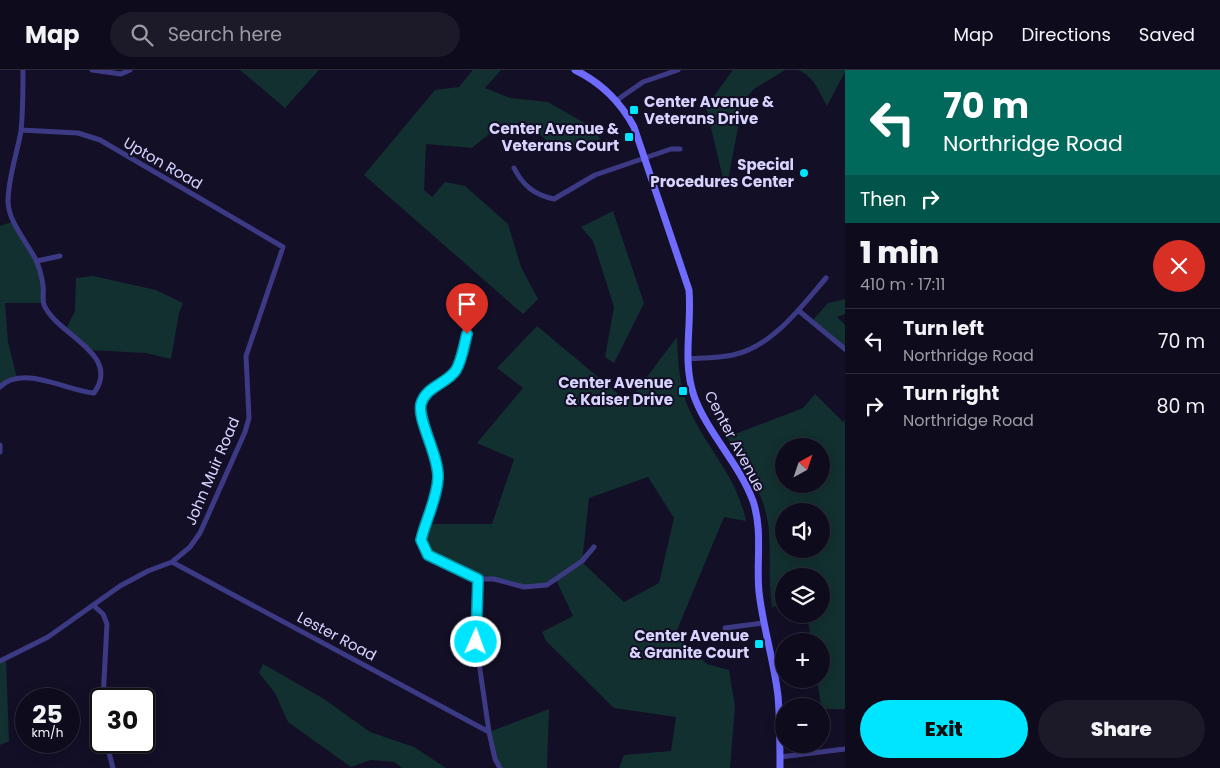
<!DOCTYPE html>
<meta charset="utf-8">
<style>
body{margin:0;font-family:Poppins,sans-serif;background:#1c1929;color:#f1f3f6;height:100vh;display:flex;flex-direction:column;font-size:19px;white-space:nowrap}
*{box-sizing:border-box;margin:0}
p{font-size:16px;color:#9b9ba3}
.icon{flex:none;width:28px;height:28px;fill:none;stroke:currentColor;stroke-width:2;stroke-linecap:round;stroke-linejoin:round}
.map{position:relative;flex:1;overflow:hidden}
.panel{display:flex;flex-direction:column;background:#0e0b1c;width:375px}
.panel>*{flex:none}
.top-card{background:#00695c;color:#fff;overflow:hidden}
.needle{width:32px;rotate:40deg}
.controls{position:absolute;left:775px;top:368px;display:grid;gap:10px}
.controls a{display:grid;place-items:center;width:55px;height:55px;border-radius:50%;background:#0e0b1c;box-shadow:0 2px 12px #0003,0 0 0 1px #2e2b3b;font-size:25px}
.speed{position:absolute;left:15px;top:618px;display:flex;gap:10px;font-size:25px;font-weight:700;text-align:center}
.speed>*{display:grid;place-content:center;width:65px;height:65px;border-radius:50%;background:#0e0b1c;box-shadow:0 2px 12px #0003,0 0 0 1px #2e2b3b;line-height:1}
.speed small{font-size:12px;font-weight:400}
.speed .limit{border:2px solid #111;border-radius:8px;background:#fff;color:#111}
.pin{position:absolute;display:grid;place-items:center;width:42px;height:42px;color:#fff;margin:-51px -21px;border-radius:50% 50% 50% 0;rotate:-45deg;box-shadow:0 0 5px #0007}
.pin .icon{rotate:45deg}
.me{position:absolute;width:55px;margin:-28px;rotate:2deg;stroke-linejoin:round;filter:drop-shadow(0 0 4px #0008)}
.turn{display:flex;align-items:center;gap:18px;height:105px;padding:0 15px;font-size:22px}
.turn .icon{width:65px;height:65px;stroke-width:2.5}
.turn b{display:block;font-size:35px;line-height:42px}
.then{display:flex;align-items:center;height:48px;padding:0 15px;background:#0003;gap:10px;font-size:19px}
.round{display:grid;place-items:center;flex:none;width:52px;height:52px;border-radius:26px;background:#1c1929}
.summary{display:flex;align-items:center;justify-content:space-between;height:85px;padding:0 15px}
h1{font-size:30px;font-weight:800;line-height:38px}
.primary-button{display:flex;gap:10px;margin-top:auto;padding:10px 15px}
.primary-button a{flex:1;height:58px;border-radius:30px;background:#00e5ff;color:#111;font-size:20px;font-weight:800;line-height:58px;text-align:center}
.primary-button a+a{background:#1c1929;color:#f1f3f6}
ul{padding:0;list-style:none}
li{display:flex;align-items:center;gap:15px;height:65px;padding:0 15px;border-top:1px solid #2e2b3b}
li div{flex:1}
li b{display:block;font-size:19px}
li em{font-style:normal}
header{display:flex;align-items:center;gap:30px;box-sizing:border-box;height:70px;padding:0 25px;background:#0e0b1c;border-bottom:1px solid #2e2b3b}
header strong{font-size:24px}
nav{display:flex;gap:28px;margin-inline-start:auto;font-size:18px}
.search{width:350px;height:45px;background:#1c1929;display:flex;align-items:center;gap:12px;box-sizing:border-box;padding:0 18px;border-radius:28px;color:#9b9ba3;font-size:19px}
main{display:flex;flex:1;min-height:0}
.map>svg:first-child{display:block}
.green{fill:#12302f;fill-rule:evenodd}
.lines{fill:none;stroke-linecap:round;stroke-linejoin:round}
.street{stroke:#3d3a85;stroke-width:5}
.secondary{stroke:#6f6bff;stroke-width:7}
.route-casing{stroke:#0095a6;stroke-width:12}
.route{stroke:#00e5ff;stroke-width:9}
.poi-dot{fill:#00e5ff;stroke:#130f26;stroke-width:2}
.labels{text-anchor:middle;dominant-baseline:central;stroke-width:4;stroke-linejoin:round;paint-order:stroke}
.poi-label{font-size:15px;font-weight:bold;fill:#d9d4ff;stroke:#130f26;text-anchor:end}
.street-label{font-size:15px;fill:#d9d4ff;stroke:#130f26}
</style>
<header>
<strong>Map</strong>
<div class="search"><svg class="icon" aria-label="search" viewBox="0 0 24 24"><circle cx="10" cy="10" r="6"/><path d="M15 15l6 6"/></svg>Search here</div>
<nav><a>Map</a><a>Directions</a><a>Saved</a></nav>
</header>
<main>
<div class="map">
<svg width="845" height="698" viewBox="0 0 845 698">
<rect width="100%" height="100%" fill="#130f26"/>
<path class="green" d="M240 0H319L285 38Z
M473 0H501L485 18 510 28 548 32 583 52 601 69 557 82C526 44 506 48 472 78L426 74 424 120 432 127 445 112 465 116 508 154 521 197 538 229 523 244 364 105 435 20 459 17Z
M733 0H785L754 19 743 31 726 121 706 37Z
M798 0H845V2L827 36C819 22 814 6 798 0Z
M613 141 644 233 614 293 605 287 614 237 593 171 581 157Z
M14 151 37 191 43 233H5L8 272 17 308 0 317V156Z
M93 206 156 220 183 233 179 243 171 289 146 283 88 280 65 261 75 241 76 208Z
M845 229V244L837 247 845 255V279L812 251 828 233Z
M537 256 628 332 677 267C678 292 679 316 689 339 708 381 736 404 746 451L724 447 675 565 707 594 729 600 735 637 730 698H619L624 685 671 681 676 647 614 638 546 571 542 562 573 546 556 510 547 515 524 517 494 509H478L428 485 421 470 425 454H492L514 389 477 373 523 318 497 298ZM648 407 674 448 659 513 624 532 582 492 589 428Z
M815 324 843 352 845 350V639H821V636L817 609H821V571H811L807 544H821V506H784V535L772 537C768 512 771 489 769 464 767 427 747 397 727 367L803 338ZM784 376H821V414H784ZM784 441H821V479H784Z
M6 589 9 671 0 675V591Z
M263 594 324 629 370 662 414 677 446 698H402L394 692 371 690 351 697 288 652 275 623 259 603Z
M549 639 547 698H500L489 662Z"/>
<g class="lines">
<path class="street" d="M92 0 121 4 130 0
M617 30 643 12 678 0
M514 98C523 116 535 125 554 129L595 105 671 79H680
M37 191 60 186
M799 241 845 279
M467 264C464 275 462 291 455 301 446 314 424 317 421 335 418 350 430 366 434 380 443 412 429 439 421 470L428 485 478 509H494L524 517 547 515 582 491 594 477
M687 289C702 288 718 288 733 285 772 277 801 237 826 208
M0 317C23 294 67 321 94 323 122 284 58 266 44 235 42 229 44 222 43 216 42 208 39 197 36 190 27 172 9 153 8 132 8 108 17 84 21 61 23 41 23 20 23 0
M0 375V382
M172 492 489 662
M478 509 476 572 489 662 495 689 500 698
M93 535 103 544 107 554 103 629
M725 558 763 553
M0 591 48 567 120 516 148 501 172 492 190 477 200 463 245 362 249 348 246 286 283 177 100 70 78 63 21 60
M106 671 113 698
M780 687 845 679"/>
<path class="secondary" d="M575 0C602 13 620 31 634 57L689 220C692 256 682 291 694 326 708 364 739 393 753 431 763 461 756 491 759 522 763 557 774 591 778 626 780 650 780 674 780 698"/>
</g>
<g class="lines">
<g class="route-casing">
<path id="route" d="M467 264C464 275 462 290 456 300 447 314 426 316 421 334 417 350 439 385 438 408 437 429 426 449 421 470L428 485 478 509 476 572"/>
</g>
<use href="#route" class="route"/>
</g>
<g class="poi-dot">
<rect x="629" y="35" width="10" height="10" rx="2.5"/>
<rect x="624" y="62" width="10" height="10" rx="2.5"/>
<circle cx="804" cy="103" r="5"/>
<rect x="678" y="316" width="10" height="10" rx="2.5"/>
<rect x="754" y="569" width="10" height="10" rx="2.5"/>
</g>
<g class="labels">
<g class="poi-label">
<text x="644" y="31" text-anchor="start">Center Avenue &amp;<tspan x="644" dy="17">Veterans Drive</tspan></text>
<text x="619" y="58">Center Avenue &amp;<tspan x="619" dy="17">Veterans Court</tspan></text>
<text x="794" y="94">Special<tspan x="794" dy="17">Procedures Center</tspan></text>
<text x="673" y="312">Center Avenue<tspan x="673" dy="17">&amp; Kaiser Drive</tspan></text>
<text x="749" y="565">Center Avenue<tspan x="749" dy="17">&amp; Granite Court</tspan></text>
</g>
<g class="street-label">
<text transform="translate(163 93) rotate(30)">Upton Road</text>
<text transform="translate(735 371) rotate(62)">Center Avenue</text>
<text transform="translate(212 401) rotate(-67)">John Muir Road</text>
<text transform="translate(337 566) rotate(28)">Lester Road</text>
</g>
</g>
</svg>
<div class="controls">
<a><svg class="needle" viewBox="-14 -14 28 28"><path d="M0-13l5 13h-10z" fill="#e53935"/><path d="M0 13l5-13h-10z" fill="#9b9ba3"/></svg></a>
<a><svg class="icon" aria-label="sound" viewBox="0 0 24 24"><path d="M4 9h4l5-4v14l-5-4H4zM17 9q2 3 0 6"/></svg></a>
<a><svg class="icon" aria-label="layers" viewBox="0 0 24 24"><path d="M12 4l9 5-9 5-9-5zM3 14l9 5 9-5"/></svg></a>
<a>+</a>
<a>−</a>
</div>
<div class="speed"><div>25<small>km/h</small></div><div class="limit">30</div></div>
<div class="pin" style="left:467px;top:264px;background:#d93025"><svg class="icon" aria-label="arrive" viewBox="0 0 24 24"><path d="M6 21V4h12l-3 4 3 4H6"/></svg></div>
<svg class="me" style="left:476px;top:572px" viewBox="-20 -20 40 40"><circle r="17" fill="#00e5ff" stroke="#fff" stroke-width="3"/><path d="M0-11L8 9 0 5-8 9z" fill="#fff"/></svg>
</div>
<section class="panel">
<div class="top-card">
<div class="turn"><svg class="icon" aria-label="left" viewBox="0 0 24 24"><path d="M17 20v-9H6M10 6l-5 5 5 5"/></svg><div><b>70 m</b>Northridge Road</div></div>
<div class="then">Then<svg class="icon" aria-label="right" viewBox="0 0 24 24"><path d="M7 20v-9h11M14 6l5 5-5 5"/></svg></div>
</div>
<div class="summary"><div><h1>1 min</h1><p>410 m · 17:11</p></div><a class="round" style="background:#d93025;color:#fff"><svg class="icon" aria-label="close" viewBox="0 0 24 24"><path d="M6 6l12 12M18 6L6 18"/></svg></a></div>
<ul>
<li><svg class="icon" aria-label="left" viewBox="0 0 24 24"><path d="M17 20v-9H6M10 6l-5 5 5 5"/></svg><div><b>Turn left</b><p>Northridge Road</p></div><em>70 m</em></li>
<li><svg class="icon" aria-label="right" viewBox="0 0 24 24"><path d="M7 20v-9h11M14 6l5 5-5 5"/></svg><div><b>Turn right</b><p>Northridge Road</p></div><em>80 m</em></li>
</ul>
<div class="primary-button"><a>Exit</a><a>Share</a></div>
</section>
</main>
